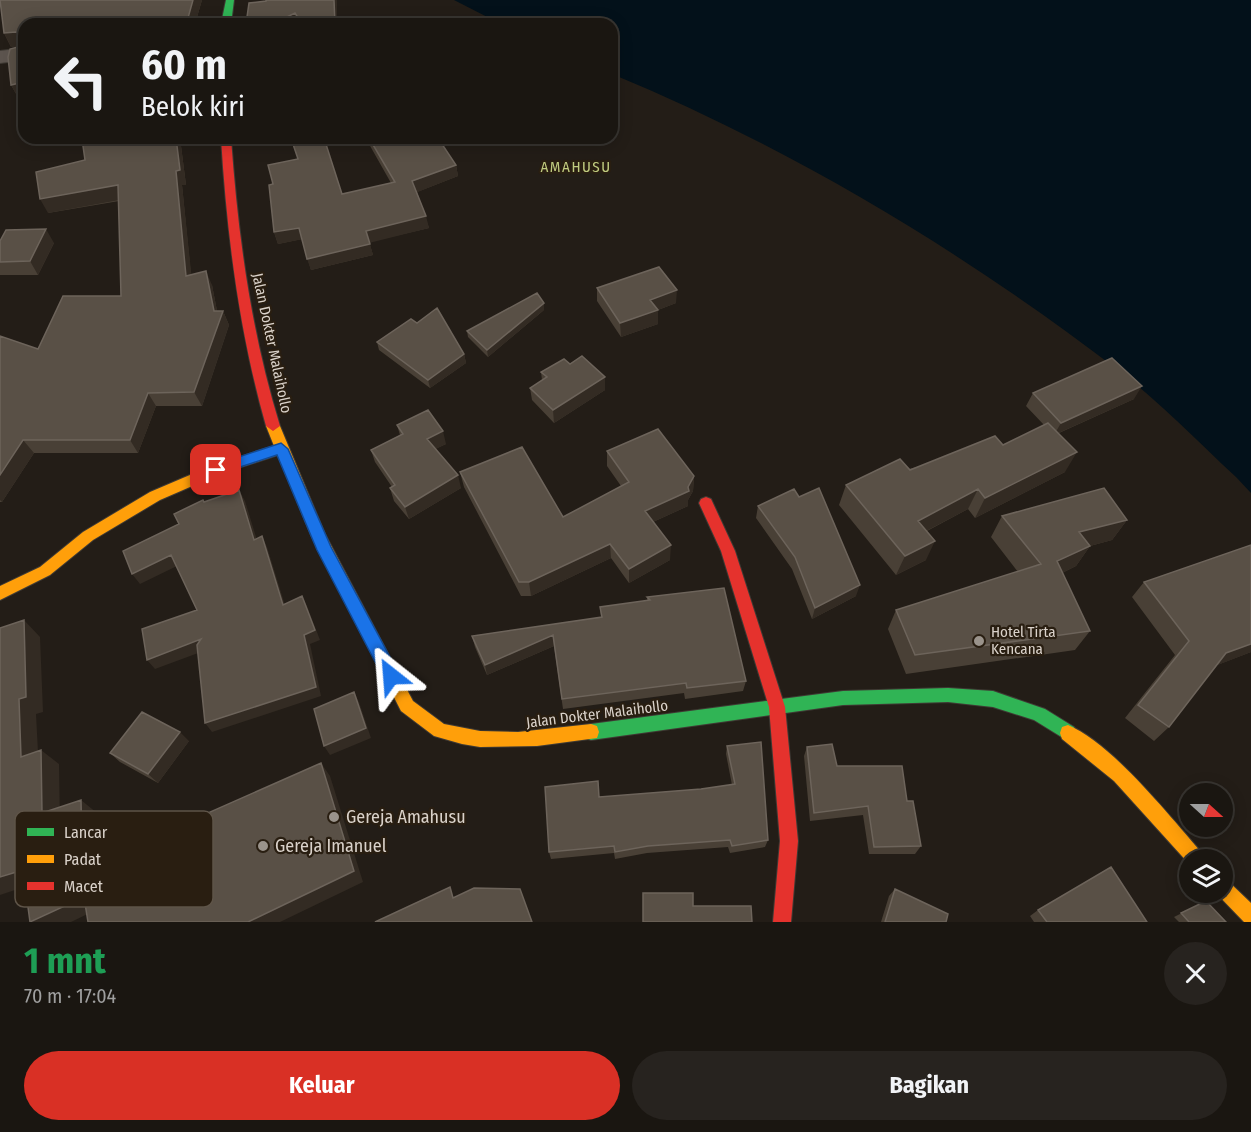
<!DOCTYPE html>
<html lang="id">
<meta charset="utf-8">
<style>
body{margin:0;font-family:"Fira Sans Condensed",sans-serif;background:#27231f;color:#f1f3f6;height:100vh;display:flex;flex-direction:column;font-size:22px;white-space:nowrap}
*{box-sizing:border-box;margin:0}
p{font-size:20px;color:#9f9f9f}
.icon{flex:none;width:33px;height:33px;fill:none;stroke:currentColor;stroke-width:2;stroke-linecap:round;stroke-linejoin:round}
.map{position:relative;height:922px;overflow:hidden}
.details{display:flex;flex-direction:column;background:#1a1611;flex:1}
.details>*{flex:none}
.top-card{position:absolute;left:18px;top:18px;width:600px;height:126px;border-radius:18px;box-shadow:0 3px 15px #0003,0 0 0 2px #383531;background:#1a1611;color:#f1f3f6;overflow:hidden}
.needle{width:39px;rotate:111deg}
.tools{position:absolute;left:1179px;top:783px;display:grid;gap:12px}
.tools a{display:grid;place-items:center;width:54px;height:54px;border-radius:50%;background:#1a1611;box-shadow:0 3px 15px #0003,0 0 0 2px #383531;font-size:30px}
.pin{position:absolute;display:grid;place-items:center;width:51px;height:51px;color:#fff;margin:-26px;border-radius:12px;box-shadow:0 3px 9px #0006}
.me{position:absolute;width:66px;margin:-33px;rotate:332deg;stroke-linejoin:round;filter:drop-shadow(0 0 4px #0008)}
.turn{display:flex;align-items:center;gap:21px;height:126px;padding:0 24px;font-size:27px}
.turn .icon{width:78px;height:78px;stroke-width:2.5}
.turn b{display:block;font-size:42px;line-height:51px}
.round{display:grid;place-items:center;flex:none;width:63px;height:63px;border-radius:32px;background:#27231f}
.summary{display:flex;align-items:center;justify-content:space-between;height:102px;padding:0 24px}
h1{font-size:36px;font-weight:700;line-height:45px;color:#1e9e55}
.action{display:flex;gap:12px;margin-top:auto;padding:12px 24px}
.action a{flex:1;height:69px;border-radius:36px;background:#d93025;color:#fff;font-size:24px;font-weight:700;line-height:69px;text-align:center}
.action a+a{background:#27231f;color:#f1f3f6}
.map>svg:first-child{display:block}
.water{fill:#03111a}
.lines{fill:none;stroke-linecap:round;stroke-linejoin:round}
.street-casing{stroke:#3f3a34;stroke-width:2}
.fast-casing{stroke:#3f3a34;stroke-width:2}
.slow-casing{stroke:#3f3a34;stroke-width:2}
.jam-casing{stroke:#3f3a34;stroke-width:2}
.street{fill:#5c544e;fill-rule:evenodd}
.fast{fill:#30b455;fill-rule:evenodd}
.slow{fill:#ff9f0a;fill-rule:evenodd}
.jam{fill:#e5322d;fill-rule:evenodd}
.wall{fill:#494036}
.shaded-wall{fill:#332b23}
.building{fill:#595046;stroke:#6d645b;stroke-width:1.5}
.route{fill:#1a73e8;stroke:#114b97;stroke-width:1.5}
.poi-dot{fill:#9a938b;stroke:#291e11;stroke-width:2}
.labels{text-anchor:middle;dominant-baseline:central;stroke-width:4.5;stroke-linejoin:round;paint-order:stroke}
.far-quarter-label{font-size:15px;letter-spacing:1.5px;fill:#c0cb7f;stroke:#291e11}
.street-label{font-size:15px;fill:#dad2ca;stroke:#291e11}
.poi-label{font-size:15px;fill:#dad2ca;stroke:#291e11;text-anchor:start}
.near-poi-label{font-size:18px;fill:#dad2ca;stroke:#291e11;text-anchor:start}
.key{fill:#291e11;stroke:#5e5448;stroke-width:1.5}
.key-label{font-size:16px;fill:#dad2ca}
</style>
<div class="map">
<svg width="1251" height="922" viewBox="0 0 1251 922">
<rect width="100%" height="100%" fill="#231d17"/>
<path class="water" d="M454 0H1251V493L1236 477C1197 441 1160 402 1118 370 964 252 791 148 612 74V24H501Z"/>
<g class="lines">
<g class="street-casing">
<path id="street" d="M24 48V60L0 63V51Z"/>
</g>
<g class="fast-casing">
<path id="fast" d="M226 0H234L231 24H221Z
M948 688 993 691 1045 709 1074 727 1076 733 1074 739 1068 741 1034 720 993 707 948 702 843 705 591 740 585 738 583 732 585 726 591 724 843 691Z"/>
</g>
<g class="slow-casing">
<path id="slow" d="M273 421 280 426 325 534 413 701 444 724 480 731 518 732 591 724 597 726 599 732 597 738 537 746 480 747 462 744 434 736 401 711 311 535 278 455 220 474 160 500 93 540 50 575 0 600V586L40 567 83 532 150 492 211 466 274 446 266 426Z
M1068 725C1112 743 1171 818 1203 854L1206 860H1190V865L1114 781 1062 739 1060 733 1062 727Z
M1222 878 1228 881 1251 903V922H1244L1216 893 1222 892Z"/>
</g>
<g class="jam-casing">
<path id="jam" d="M221 138H231C238 236 251 332 280 426L273 431 266 426C239 331 227 236 221 138Z
M706 497 711 499 735 551 785 707 798 841 791 922H773L780 841 769 707 721 551 699 503 701 499Z"/>
</g>
<use href="#street" class="street"/>
<use href="#fast" class="fast"/>
<use href="#slow" class="slow"/>
<use href="#jam" class="jam"/>
</g>
<path class="wall" d="M0 0H202L195 24H24V98L19 99 11 85 18 46 11 47 4 33Z
M266 1 337 24H246Z
M87 138H180L186 185H182L191 275 212 285 217 311H223L229 325 202 406H156L138 453H34L2 502H0V336L38 349 121 296 119 201 48 213 85 160Z
M290 138H324L342 194 391 183 369 144 367 138H438L456 165 458 176 417 192 429 228 369 242 373 255 311 270 302 239 278 244 274 232 273 184 298 159Z
M0 241 54 243 38 275H0Z
M597 288 676 303 658 310V324L621 337 597 301Z
M544 310 488 357 468 337 467 331Z
M377 342 464 354 466 363 430 388 379 350Z
M570 364 605 377V390L554 423 532 400 530 388 542 380 541 372Z
M1033 393 1134 399 1059 433 1065 472 975 518 968 509 927 531 926 560 896 575 839 505 846 485 1003 445 1044 425 1026 406Z
M397 425 446 444 435 449 461 488 409 519 394 501 390 488 392 487 375 462 371 450 400 435Z
M607 451 694 476 693 491 688 500V506L653 522 670 560 629 583 611 558 531 596H521L464 487 460 472 563 517 621 486 607 466Z
M758 506 856 596 812 619 792 569 756 518Z
M1002 516 1127 520 1112 540 1090 546 1076 566 1062 573 1090 631 1075 650 906 674 888 629 896 610 1018 572 991 537Z
M1144 582 1251 652 1217 665 1169 727 1154 741 1125 718 1175 655 1132 597Z
M647 597 746 681 743 691 685 699 684 693 563 709 554 646 487 675 475 647 472 636 601 617 600 607 647 601Z
M189 741 158 783 120 762 110 753Z
M727 746 768 840 765 847 730 853 728 847 647 853 615 859 614 853 551 859 549 852 599 797 701 789 732 785 726 754Z
M807 747 837 766 907 801 921 846 915 854H869L863 815 810 821 804 756Z
M895 889 946 922H881L889 896Z
M1206 901 1226 922H1179L1174 917Z
M1038 910 1147 922H1034L1030 916Z"/>
<path class="shaded-wall" d="M193 0H202L195 24H190L188 18Z
M334 0H337V24H335Z
M295 13 298 24H289L287 17Z
M16 32 24 46 11 47 4 33Z
M24 82V98L19 99 11 85Z
M176 138H180L186 185H182L193 290 186 276 176 171Z
M456 165 458 176 415 193 412 181Z
M118 185 125 199 48 213 40 199Z
M426 216 429 228 369 243 366 231Z
M299 228 303 239 278 244 274 232Z
M46 229 54 243 38 275 30 261Z
M370 244 373 255 311 270 307 259Z
M206 271 212 285 219 321 223 311 229 325 202 406 194 392 214 311Z
M677 290 676 303 650 313V300Z
M544 303V310L488 357 487 350Z
M658 310V324L621 337 620 323Z
M464 354 466 363 430 388 428 380Z
M605 377V390L554 423 553 410Z
M1142 386 1134 399 1054 435 1061 423Z
M148 393 156 406 138 453 130 440Z
M443 431 446 444 430 452 427 439Z
M23 440 34 453 2 502 0 500V475Z
M1077 452 1065 472 975 518 985 498Z
M458 475 461 488 409 519 405 507Z
M694 476 693 491 688 500V506L644 526 645 511 688 487Z
M978 489 968 509 909 540 918 521Z
M239 490 245 501 260 550 254 540Z
M1127 520 1112 540 1090 546 1076 566 1044 582 1057 561 1079 532Z
M262 536 267 547 288 615 283 605Z
M935 541 926 560 896 575 905 556Z
M610 544 611 558 531 596 529 582Z
M671 545 670 560 629 583V569Z
M171 555 179 565 140 584 132 574Z
M860 585 856 596 812 619 815 608Z
M302 596 307 606 320 640 310 644 321 696 212 732 205 723 304 635Z
M24 620 40 637 43 712 36 714 39 771 21 757 19 699Z
M553 635 554 646 487 675 485 665Z
M201 639 209 649 155 669 147 660Z
M1251 644V652L1210 668 1226 653Z
M354 692 359 702 371 738 330 755 324 746Z
M180 732 189 741 158 783 148 774Z
M41 750 59 764 60 826 42 813Z
M321 763 330 776 363 882 280 922H248Z
M81 800 97 813 100 863 82 851Z
M135 828 150 840 138 844Z
M23 870 42 881 0 895V877Z
M84 897 102 907 71 922H31Z"/>
<path class="building" d="M0 0H193L188 18H184L183 24H24V82L11 85 8 57 10 49 18 47 19 34 16 32 4 33Z
M266 0H334L335 24H302L295 13 287 17 289 24H246L249 3 266 1Z
M87 138H176L180 170 176 171 186 276 206 271 214 311H223L194 392 148 393 130 440H23L0 475V336L38 349 63 296H121L118 185 40 199 36 172 85 160 82 139Z
M291 138H324L342 194 395 182 369 138H438L456 165 412 181 426 216 366 231 370 244 307 259 299 228 274 232 269 185 273 184 268 165 298 159Z
M46 229 30 261 0 262V241L6 230Z
M659 267 677 290 650 300 658 310 620 323 597 288Z
M537 293 544 303 487 350 467 331Z
M437 308 464 354 428 380 377 342 411 319 417 323Z
M582 356 605 377 553 410 530 388 547 377 541 372 564 359 570 364Z
M1112 358 1142 386 1061 423 1033 393Z
M428 410 443 431 427 439 458 475 405 507 390 488 395 485 371 450 403 434 397 425Z
M1048 423 1077 452 985 498 978 489 918 521 935 541 905 556 846 485 900 459 910 470 995 436 1003 445Z
M658 429 694 476 688 487 689 491 645 511 671 545 629 569 610 544 529 582H519L460 472 522 447 563 517 629 482 607 451Z
M819 488 860 585 815 608 795 557 758 506 794 489 799 497Z
M1104 488 1127 520 1079 532 1090 546 1057 561 1090 631 915 655 896 610 1041 564 1002 516Z
M239 490 254 540 262 536 283 605 302 596 315 630 304 635 316 687 205 723 197 645 201 639 147 660 142 629 197 610 171 555 132 574 123 551 179 524 174 514 203 500 204 502Z
M1251 545V644L1226 653 1169 727 1138 705 1189 641 1144 582Z
M724 588 746 681 687 688 686 683 562 699 553 635 485 665 472 636 602 617 600 607 650 600 647 597Z
M24 620 26 697 19 699 21 757 41 750 42 813 81 800 82 851 135 828 138 844 321 763 354 871 248 922H88L84 897 30 922 23 870 0 877V628Z
M354 692 366 728 324 746 314 709Z
M142 712 180 732 148 774 110 753Z
M761 742 768 840 732 846 730 840 648 846 615 852 614 846 549 852 545 787 598 781 599 797 701 789 735 784 727 746Z
M832 744 837 766H902L907 801H913L921 846 874 847 868 806 814 813 807 747Z
M1111 867 1147 922H1047L1038 910Z
M450 887 453 898 474 888 520 889 532 922H375Z
M895 889 948 914 946 922H885Z
M643 893H693V906H751L752 922H643Z
M1206 901 1226 922H1189L1181 913Z"/>
<path class="route" d="M281 443 288 449 331 547 397 670 399 676 397 681 391 683 385 681 317 550 277 455 216 475 209 470 211 466Z"/>
<g class="poi-dot">
<circle cx="979" cy="641" r="6"/>
<circle cx="334" cy="817" r="6"/>
<circle cx="263" cy="846" r="6"/>
</g>
<g class="labels">
<g class="far-quarter-label">
<text x="576" y="167">AMAHUSU</text>
</g>
<g class="street-label">
<text transform="translate(272 343) rotate(78)">Jalan Dokter Malaihollo</text>
<text transform="translate(597 714) rotate(-7)">Jalan Dokter Malaihollo</text>
</g>
<g class="poi-label">
<text x="991" y="632">Hotel Tirta<tspan x="991" dy="17">Kencana</tspan></text>
</g>
<g class="near-poi-label">
<text x="346" y="817">Gereja Amahusu</text>
<text x="275" y="846">Gereja Imanuel</text>
</g>
</g>
<rect x="15" y="811" width="198" height="96" rx="9" class="key"/>
<rect x="27" y="828" width="27" height="8" fill="#30b455"/>
<rect x="27" y="855" width="27" height="8" fill="#ff9f0a"/>
<rect x="27" y="882" width="27" height="8" fill="#e5322d"/>
<g class="key-label">
<text x="64" y="838">Lancar</text>
<text x="64" y="865">Padat</text>
<text x="64" y="892">Macet</text>
</g>
</svg>
<div class="tools">
<a><svg class="needle" viewBox="-14 -14 28 28"><path d="M0-13l5 13h-10z" fill="#e53935"/><path d="M0 13l5-13h-10z" fill="#9f9f9f"/></svg></a>
<a><svg class="icon" aria-label="layers" viewBox="0 0 24 24"><path d="M12 4l9 5-9 5-9-5zM3 14l9 5 9-5"/></svg></a>
</div>
<div class="pin" style="left:216px;top:470px;background:#d93025"><svg class="icon" aria-label="arrive" viewBox="0 0 24 24"><path d="M6 21V4h12l-3 4 3 4H6"/></svg></div>
<svg class="me" style="left:391px;top:676px" viewBox="-20 -20 40 40"><path d="M0-17L14 15 0 8-14 15z" fill="#1a73e8" stroke="#fff" stroke-width="4"/></svg>
<div class="top-card">
<div class="turn"><svg class="icon" aria-label="left" viewBox="0 0 24 24"><path d="M17 20v-9H6M10 6l-5 5 5 5"/></svg><div><b>60 m</b>Belok kiri</div></div>
</div>
</div>
<section class="details">
<div class="summary"><div><h1>1 mnt</h1><p>70 m · 17:04</p></div><a class="round"><svg class="icon" aria-label="close" viewBox="0 0 24 24"><path d="M6 6l12 12M18 6L6 18"/></svg></a></div>
<div class="action"><a>Keluar</a><a>Bagikan</a></div>
</section>
